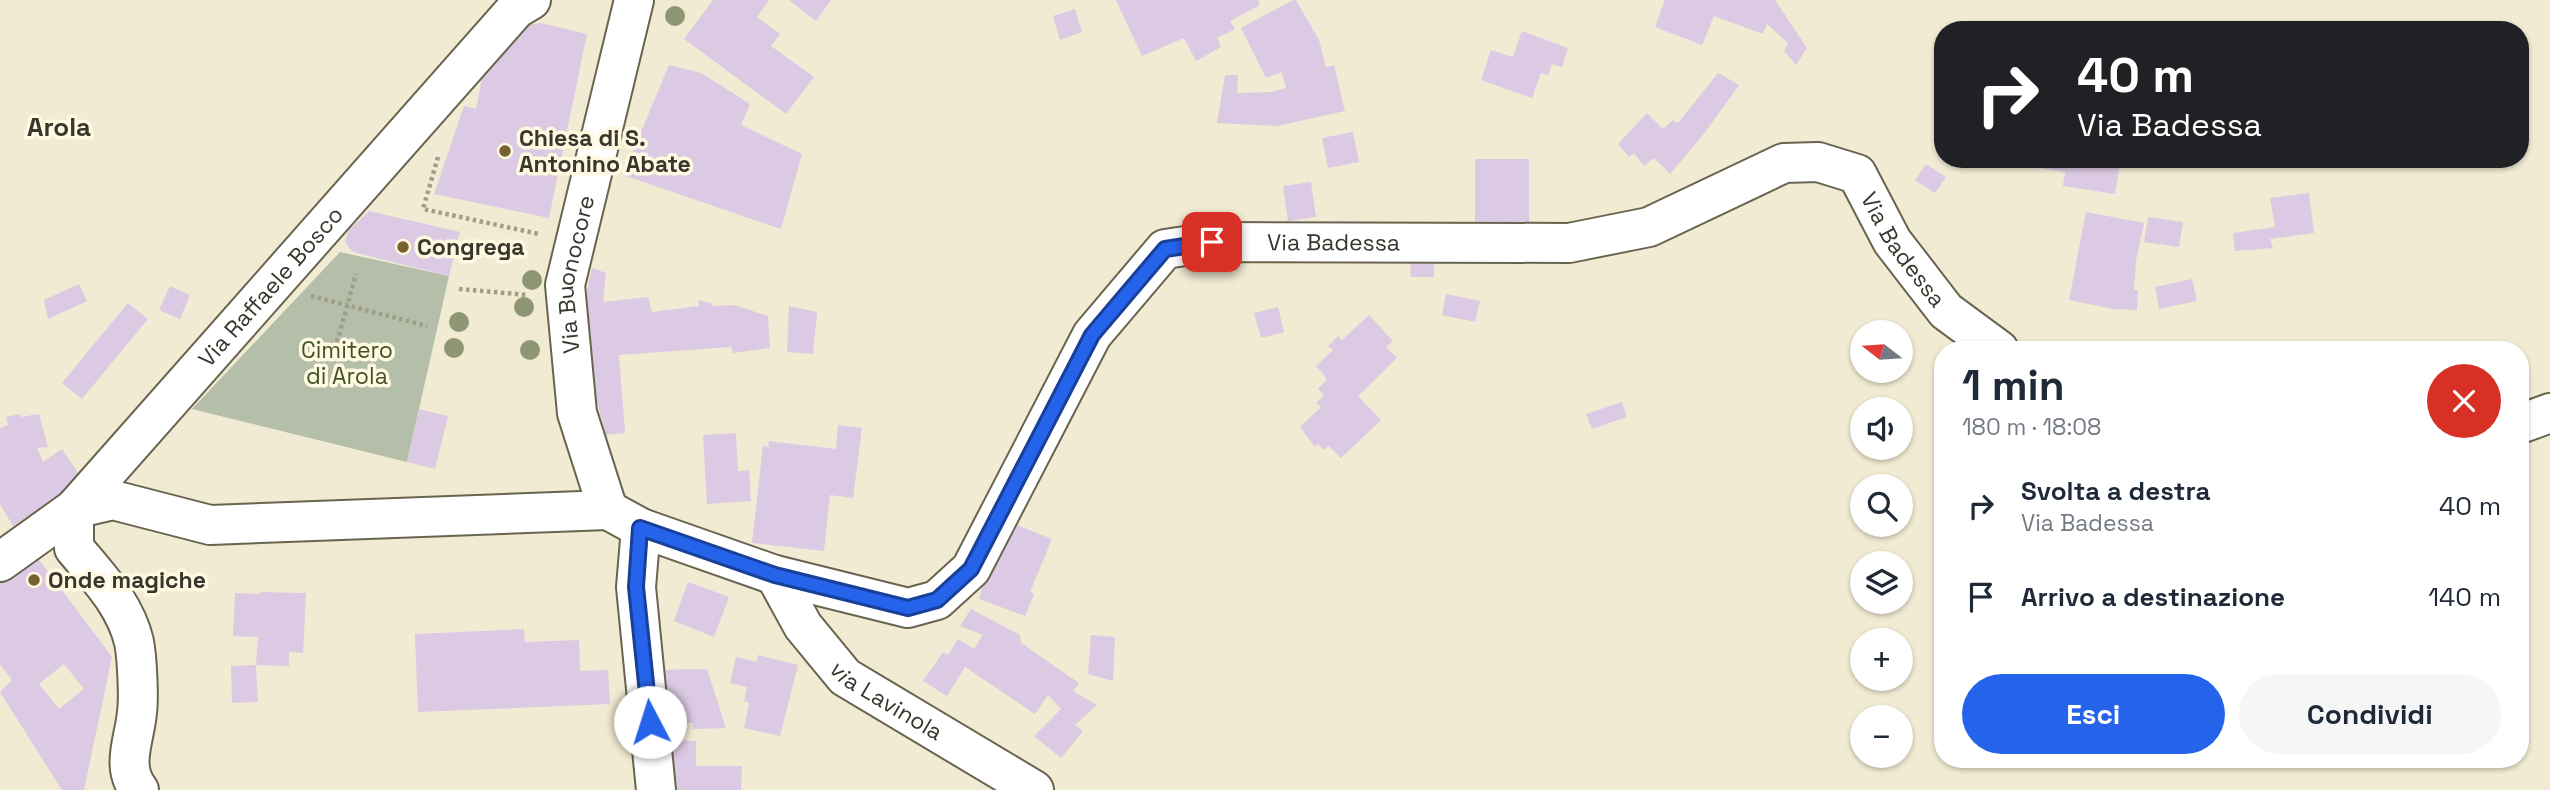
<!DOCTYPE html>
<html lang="it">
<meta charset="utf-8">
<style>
body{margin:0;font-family:"Space Grotesk",sans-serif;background:#f6f6f7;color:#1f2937;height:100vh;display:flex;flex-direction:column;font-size:26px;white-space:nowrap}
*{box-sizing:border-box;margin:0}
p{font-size:23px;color:#747a83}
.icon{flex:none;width:38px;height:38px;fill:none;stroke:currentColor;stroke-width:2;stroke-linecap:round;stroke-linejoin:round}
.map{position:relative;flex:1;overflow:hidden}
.sheet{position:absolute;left:1934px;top:341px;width:595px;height:427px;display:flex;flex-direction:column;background:#fff;border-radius:28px;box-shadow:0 2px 5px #0004}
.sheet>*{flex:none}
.top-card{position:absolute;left:1934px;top:21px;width:595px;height:147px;border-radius:28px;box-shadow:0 2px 5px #0004;background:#202124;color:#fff;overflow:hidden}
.needle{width:46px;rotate:287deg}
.tools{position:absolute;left:1850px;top:320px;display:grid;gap:14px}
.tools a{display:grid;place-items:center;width:63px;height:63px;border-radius:50%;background:#fff;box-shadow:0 2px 5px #0004;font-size:35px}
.pin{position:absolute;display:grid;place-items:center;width:60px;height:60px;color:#fff;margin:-30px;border-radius:14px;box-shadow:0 4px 10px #0006}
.me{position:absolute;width:77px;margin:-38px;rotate:355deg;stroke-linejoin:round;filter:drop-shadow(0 0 5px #0008)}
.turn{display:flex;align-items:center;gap:24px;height:147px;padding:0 28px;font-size:32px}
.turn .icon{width:91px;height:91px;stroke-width:2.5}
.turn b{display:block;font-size:49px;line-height:60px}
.round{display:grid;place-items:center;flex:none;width:74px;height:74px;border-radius:37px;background:#f6f6f7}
.headline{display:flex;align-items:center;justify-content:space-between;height:119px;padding:0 28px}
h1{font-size:42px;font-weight:600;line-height:52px}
.primary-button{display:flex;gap:14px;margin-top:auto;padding:14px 28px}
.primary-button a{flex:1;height:80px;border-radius:42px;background:#2563eb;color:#fff;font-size:28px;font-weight:600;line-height:80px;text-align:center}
.primary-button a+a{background:#f6f6f7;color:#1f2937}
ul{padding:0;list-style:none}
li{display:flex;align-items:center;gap:21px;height:91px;padding:0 28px}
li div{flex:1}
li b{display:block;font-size:26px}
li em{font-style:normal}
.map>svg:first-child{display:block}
.green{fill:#b4bea9}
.building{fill:#dcc9e3;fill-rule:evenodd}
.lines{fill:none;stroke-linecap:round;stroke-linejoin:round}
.minor-casing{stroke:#69644f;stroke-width:42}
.path{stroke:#a19d8b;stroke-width:4.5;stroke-dasharray:3.5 3.5;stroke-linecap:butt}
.minor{stroke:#fff;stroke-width:38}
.tree{fill:#8f9673}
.route-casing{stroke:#184099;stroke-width:18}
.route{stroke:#2563eb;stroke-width:12}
.poi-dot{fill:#75602f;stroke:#fef9e0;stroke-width:2.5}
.labels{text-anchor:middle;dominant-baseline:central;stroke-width:7;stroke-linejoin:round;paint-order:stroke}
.poi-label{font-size:23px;font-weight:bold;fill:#39372d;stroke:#fef9e0;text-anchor:start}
.street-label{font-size:23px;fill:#39372d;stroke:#fef9e0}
.park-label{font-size:23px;fill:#3f5125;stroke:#fef9e0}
.quarter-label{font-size:26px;font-weight:bold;fill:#39372d;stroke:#fef9e0}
</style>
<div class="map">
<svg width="2550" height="790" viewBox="0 0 2550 790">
<rect width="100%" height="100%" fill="#f1ebd3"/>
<path class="green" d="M340 252 449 276 407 462 192 409Z"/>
<path class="building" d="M713 0H769L757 17 780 34 771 46 814 77 786 114 684 39Z
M789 0H831L816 21Z
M1116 0H1258L1260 5 1230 21 1235 29 1217 38 1221 47 1196 61 1184 38 1142 56Z
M1293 0H1296L1319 40 1326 67 1334 65 1345 111 1277 126 1217 123 1225 75H1238L1237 93 1272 92 1286 88 1282 72 1266 78 1241 28Z
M1665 0H1775L1807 48 1796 65 1784 51 1788 43 1767 24 1763 34 1714 16 1702 45 1655 27Z
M1075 9 1082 32 1060 40 1053 16Z
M541 23 587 34 549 218 434 194 464 106 476 109 484 68 527 25Z
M1522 31 1568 48 1562 67 1552 64 1548 75 1541 73 1532 98 1481 80 1491 50 1513 57Z
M669 65 701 73 750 104 741 125 802 154 781 229 623 175Z
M1718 73 1739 85 1703 135 1670 174 1654 158 1644 166 1634 153 1629 157 1618 144 1647 113 1663 129 1673 120 1678 123Z
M1353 132 1359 162 1328 168 1322 138Z
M1475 159H1529V223L1475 224Z
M2036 159H2121L2115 194 2063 186 2065 172 2034 167Z
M1926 164 1946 177 1935 193 1915 180Z
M1311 182 1316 217 1288 221 1283 186Z
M2309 193 2314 233 2270 239 2273 248 2235 251 2233 233 2275 227 2270 198Z
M369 211 460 232 449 276 353 252 345 242 348 231Z
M2086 212 2144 223 2136 260 2134 290H2138L2137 310 2113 309 2069 300Z
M2148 217 2183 222 2179 247 2144 242Z
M1410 261 1434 262V277H1411Z
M592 268 606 273 603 302 648 297 652 312 699 306 698 300 711 303 712 306 734 305 768 316 770 348 733 353 731 347 619 355 625 433 606 435 592 383 584 304Z
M2192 279 2197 301 2159 309 2155 287Z
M79 284 87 301 48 319 44 300Z
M170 286 190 295 180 319 159 310Z
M1446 294 1480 301 1475 322 1442 315Z
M128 303 148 319 82 399 62 383Z
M789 306 817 312 813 354 787 352Z
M1278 307 1284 332 1261 338 1254 313Z
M1369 315 1393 341 1386 347 1397 358 1358 396 1381 420 1341 458 1329 446 1324 450 1318 444 1315 447 1300 427 1321 407 1316 403 1324 395 1318 389 1327 379 1316 366 1333 350 1328 346 1338 336 1342 340Z
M1622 402 1627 417 1592 429 1586 414Z
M419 409 448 416 435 469 407 462Z
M20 414 21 417 39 414 48 447 37 448 43 462 62 449 82 479 13 526 0 504V428L8 425 6 417Z
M838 425 862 428 853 498 830 495 824 551 752 543 763 445 769 448 768 441 836 449Z
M736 433 738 471 749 470 751 501 707 504 703 435Z
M1014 524 1052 539 1030 592 1034 594 1025 616 979 599 988 568Z
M34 553 112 657 84 790H62L0 692 12 680 0 664V573ZM64 664 84 689 59 709 39 684Z
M688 582 729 597 714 637 674 621Z
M260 592 306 593 303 653 289 652V666L256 665 258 637 233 636 235 593 260 594Z
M971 609 1020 635 1021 643 1079 683 1073 691 1097 705 1075 725 1083 731 1061 758 1034 736 1061 709 1048 695 1035 714 965 667 947 696 923 681 943 652 948 655 958 639 974 649 983 635 960 626Z
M524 629 525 642 579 640 580 671 608 670 610 704 418 712 415 634Z
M1091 635 1115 637 1113 681 1088 674Z
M758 655 798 665 780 736 744 728 749 703 744 701 747 687 730 683 736 657 757 662Z
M256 665 258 702 232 703 231 666Z
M707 669 726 728 693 729V723L660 725 656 670Z
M668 740 696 741V766H742L741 790H668Z"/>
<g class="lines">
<g class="minor-casing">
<g id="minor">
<path d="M2520 424 2550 413"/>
<path id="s1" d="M608 510 641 528 775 575 908 608 937 600 971 569 1092 335 1165 249 1212 242 1569 243 1649 227 1784 163 1818 162 1857 174 1892 241 1946 311 1999 350"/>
<path id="s2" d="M608 510 577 413 565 285 634 0"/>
<path d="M641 528 636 587 656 790"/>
<path id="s3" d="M0 562 74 509 516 9 531 0"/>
<path id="s4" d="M775 575 803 626 845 677 1034 790"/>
<path d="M139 790C120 766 135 739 137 712 139 697 137 657 134 642 125 604 98 577 74 548V509L113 500 210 525 608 510"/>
</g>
</g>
<path class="path" d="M438 157 423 209 539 234
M459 289 528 295
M311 296 427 326
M337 342 356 274"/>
<use href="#minor" class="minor"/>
</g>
<g class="tree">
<circle cx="675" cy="16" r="10"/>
<circle cx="532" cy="280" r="10"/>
<circle cx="524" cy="307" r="10"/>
<circle cx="459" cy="322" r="10"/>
<circle cx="454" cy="348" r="10"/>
<circle cx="530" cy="350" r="10"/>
</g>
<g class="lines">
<g class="route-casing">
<path id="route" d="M650 722 636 587 640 528 775 575 908 608 937 600 971 569 1092 335 1165 249 1212 242"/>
</g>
<use href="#route" class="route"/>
</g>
<g class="poi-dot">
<circle cx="505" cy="151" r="7"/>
<circle cx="403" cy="247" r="7"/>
<circle cx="34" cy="580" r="7"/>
</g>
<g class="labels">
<g class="poi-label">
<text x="519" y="138">Chiesa di S.<tspan x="519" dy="26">Antonino Abate</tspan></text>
<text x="417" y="247">Congrega</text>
<text x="48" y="580">Onde magiche</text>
</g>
<g class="street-label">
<text stroke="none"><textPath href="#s1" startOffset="938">Via Badessa</textPath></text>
<text stroke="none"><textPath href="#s1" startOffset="1568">Via Badessa</textPath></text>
<text stroke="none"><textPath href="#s2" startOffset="242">Via Buonocore</textPath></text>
<text stroke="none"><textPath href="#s3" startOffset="388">Via Raffaele Bosco</textPath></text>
<text stroke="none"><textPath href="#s4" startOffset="172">via Lavinola</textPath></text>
</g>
<g class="park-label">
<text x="347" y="350">Cimitero<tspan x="347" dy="26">di Arola</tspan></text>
</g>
<g class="quarter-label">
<text x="59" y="127">Arola</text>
</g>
</g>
</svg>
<div class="tools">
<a><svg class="needle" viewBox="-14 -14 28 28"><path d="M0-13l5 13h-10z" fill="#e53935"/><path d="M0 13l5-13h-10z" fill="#747a83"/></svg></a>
<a><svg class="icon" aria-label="sound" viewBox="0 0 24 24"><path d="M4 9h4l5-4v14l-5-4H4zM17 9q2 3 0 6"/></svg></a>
<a><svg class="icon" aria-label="search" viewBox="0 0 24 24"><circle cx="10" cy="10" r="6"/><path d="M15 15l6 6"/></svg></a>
<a><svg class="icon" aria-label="layers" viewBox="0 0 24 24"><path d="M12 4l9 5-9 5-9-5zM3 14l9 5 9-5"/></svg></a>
<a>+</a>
<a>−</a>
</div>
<div class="pin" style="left:1212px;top:242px;background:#d93025"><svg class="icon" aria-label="arrive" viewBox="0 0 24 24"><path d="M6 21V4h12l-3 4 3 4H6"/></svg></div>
<svg class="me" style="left:650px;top:722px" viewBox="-20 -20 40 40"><circle r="19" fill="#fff"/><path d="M0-13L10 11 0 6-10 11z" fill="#2563eb"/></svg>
<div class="top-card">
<div class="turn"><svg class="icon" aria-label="right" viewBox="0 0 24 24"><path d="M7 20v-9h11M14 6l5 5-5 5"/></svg><div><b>40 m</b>Via Badessa</div></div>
</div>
<section class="sheet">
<div class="headline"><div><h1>1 min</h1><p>180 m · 18:08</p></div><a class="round" style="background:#d93025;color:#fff"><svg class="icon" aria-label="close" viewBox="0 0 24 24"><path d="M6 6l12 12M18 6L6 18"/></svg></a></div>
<ul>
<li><svg class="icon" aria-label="right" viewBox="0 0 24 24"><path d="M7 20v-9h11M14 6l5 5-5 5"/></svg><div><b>Svolta a destra</b><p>Via Badessa</p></div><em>40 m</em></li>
<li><svg class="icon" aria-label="arrive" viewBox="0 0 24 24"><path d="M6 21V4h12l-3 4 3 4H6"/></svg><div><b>Arrivo a destinazione</b></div><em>140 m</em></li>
</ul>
<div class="primary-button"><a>Esci</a><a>Condividi</a></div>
</section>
</div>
